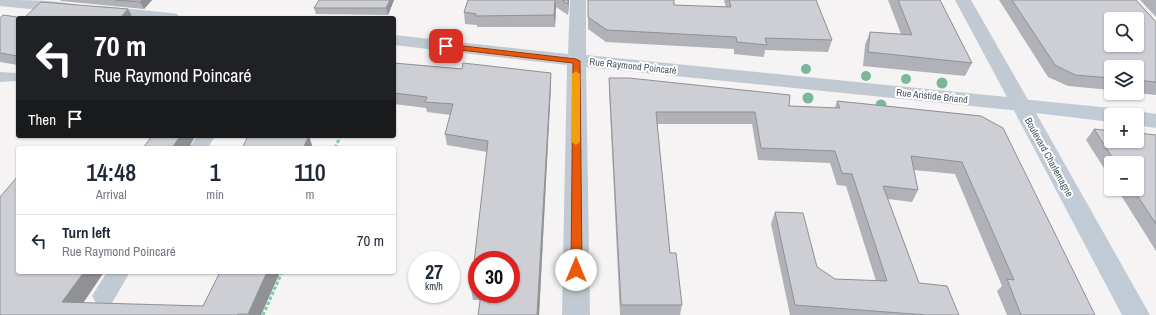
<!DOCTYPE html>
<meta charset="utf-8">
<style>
body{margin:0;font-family:"Archivo Narrow",sans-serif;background:#f6f6f7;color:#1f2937;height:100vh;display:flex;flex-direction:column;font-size:15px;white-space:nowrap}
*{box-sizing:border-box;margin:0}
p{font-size:13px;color:#747a83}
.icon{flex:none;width:22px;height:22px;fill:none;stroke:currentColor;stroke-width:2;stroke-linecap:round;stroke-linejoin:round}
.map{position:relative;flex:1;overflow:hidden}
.details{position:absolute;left:16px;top:146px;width:380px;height:128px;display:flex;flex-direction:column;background:#fff;border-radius:4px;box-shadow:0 1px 3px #0004}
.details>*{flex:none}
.guide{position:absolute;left:16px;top:16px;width:380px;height:122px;border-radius:4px;box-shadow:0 1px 3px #0004;background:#202124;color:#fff;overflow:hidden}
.fabs{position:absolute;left:1104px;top:12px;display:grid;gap:8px}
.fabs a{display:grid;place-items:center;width:40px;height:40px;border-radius:4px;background:#fff;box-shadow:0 1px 3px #0004;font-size:20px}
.speed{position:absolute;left:408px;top:251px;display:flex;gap:8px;font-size:20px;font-weight:700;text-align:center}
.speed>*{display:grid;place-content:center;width:52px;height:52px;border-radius:50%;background:#fff;box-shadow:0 1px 3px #0004;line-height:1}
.speed small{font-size:10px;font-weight:400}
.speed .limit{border:6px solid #d22;background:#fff;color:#111}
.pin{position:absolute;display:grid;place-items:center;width:34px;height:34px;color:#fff;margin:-17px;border-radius:8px;box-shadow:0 2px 6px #0006}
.me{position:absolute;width:44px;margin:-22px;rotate:0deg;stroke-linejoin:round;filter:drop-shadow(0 0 3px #0008)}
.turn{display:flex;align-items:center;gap:14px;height:84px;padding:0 12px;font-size:18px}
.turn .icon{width:52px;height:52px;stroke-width:2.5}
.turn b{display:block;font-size:28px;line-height:34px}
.then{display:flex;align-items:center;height:38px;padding:0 12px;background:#0003;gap:8px;font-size:15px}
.eta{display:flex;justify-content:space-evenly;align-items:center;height:68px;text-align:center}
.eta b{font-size:24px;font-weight:600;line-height:28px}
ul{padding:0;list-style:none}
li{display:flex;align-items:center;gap:12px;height:52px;padding:0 12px;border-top:1px solid #e0e1e3}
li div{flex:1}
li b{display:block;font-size:15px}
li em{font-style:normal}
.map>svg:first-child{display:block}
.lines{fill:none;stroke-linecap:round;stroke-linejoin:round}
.path-far1{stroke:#7ad0a6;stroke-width:2;stroke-dasharray:2.5 1.5;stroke-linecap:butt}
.path{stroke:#7ad0a6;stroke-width:3;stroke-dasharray:3.5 2;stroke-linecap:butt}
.service{fill:#c1cad2;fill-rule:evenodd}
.minor{fill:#c1cad2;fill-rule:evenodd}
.secondary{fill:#c1cbd6;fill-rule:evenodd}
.tree{fill:#7bb799}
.wall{fill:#b0b2b7;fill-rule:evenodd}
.shaded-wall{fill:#909195}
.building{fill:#cdcfd5;stroke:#909195;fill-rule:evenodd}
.route{fill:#ea580c;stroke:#983908}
.slow{fill:#f59e0b}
.labels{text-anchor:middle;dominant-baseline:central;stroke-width:4;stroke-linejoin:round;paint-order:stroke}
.street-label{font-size:10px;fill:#4a5661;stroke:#fff}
</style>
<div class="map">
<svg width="1156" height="315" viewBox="0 0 1156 315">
<rect width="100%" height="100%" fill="#f5f3f3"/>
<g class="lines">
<path class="path-far1" d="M339 138 340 136"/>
<path class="path" d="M335 148 340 137
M263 315 282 272"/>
<path class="service" d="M0 72 18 73V81L0 82Z
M197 136H215L208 148H189Z
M107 272H130L112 303 104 306 96 303 92 296Z"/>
<path class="minor" d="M0 0C24 0 50 0 74 4L76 8 74 12 68 13 0 6Z
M570 0H586V55L1007 97 955 0H971L1031 105 1028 110 1021 111 586 67 590 315H562L567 65 394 45V35L568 54Z
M101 6 171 13 177 14 180 18H120L95 15 93 11 95 7Z"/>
<path class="secondary" d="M1021 99 1111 108 1118 110 1121 115H1111V122L1036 113 1150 315H1122L1011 105 1014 100Z
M1137 111 1156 114V128L1137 125V115H1129Z"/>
</g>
<g class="tree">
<circle cx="806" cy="69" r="5"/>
<circle cx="866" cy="76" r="5"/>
<circle cx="906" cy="79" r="5"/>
<circle cx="942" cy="83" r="5.5"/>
<circle cx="808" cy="98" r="5.5"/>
<circle cx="881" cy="105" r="5.5"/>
</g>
<path class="wall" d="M60 0H152L144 9 61 1Z
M319 0H394L388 15 316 14 314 8Z
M468 0H569L568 15 556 7 555 27H477V25L465 24 464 12Z
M588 0 674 5 726 7 724 0H816L832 40 828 52 765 50 764 57 734 54V49L606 42 588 29Z
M888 0H940L972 63 965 76 863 66 865 45 870 32 901 34Z
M999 0H1136L1156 22V95L1137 93V67H1111V90L1068 86 1048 77Z
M1140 0H1156V17Z
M128 9 133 18H18V65L0 62V18H24Z
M394 63 462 69 551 73V84L539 315H478L480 300H473L471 289 487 152 447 145 445 134 451 115 427 112 426 108 394 104ZM477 260 511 294H477Z
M609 78 789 106 835 108 837 101 981 116 1095 315H1007L997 291 1002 286 955 174 914 170 918 190 912 202 888 199 919 283 959 315H790L771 224 775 212 817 267 835 279 876 281 846 186 837 185 830 163 758 160 752 124H657L670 253 682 305 680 315H620L609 90Z
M1094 129 1156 135V251L1117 189H1137V163H1111V179L1086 140Z
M18 272H104L83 303 203 306 220 272H280L261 315H0Z"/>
<path class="shaded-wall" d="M143 0H152L144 9 140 2Z
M390 0H394L388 15 386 8Z
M555 0 556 7 555 27 554 15Z
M568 0H569L568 15Z
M128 9 133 18H120Z
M551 73V84L539 315H537Z
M180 136H195L189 148H172Z
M309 136 313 148H303Z
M84 272H104L75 315 62 302Z
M267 272H280L261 315H249L248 314Z"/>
<path class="building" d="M115 0H143L140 2Z
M319 0H390L386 8H314Z
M468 0H555L554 15 476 16V14L464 12Z
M562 0H568V4Z
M588 0H674V5L731 7 729 0H816L832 40 765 38 767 45 737 42 736 37 607 30 588 17Z
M898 0H940L972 63 868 52 870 32 912 35Z
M1012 0H1136L1156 22V82L1137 80V67H1111V78L1075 75 1055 65ZM1111 19H1137V45H1111Z
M41 2 128 9 120 18H108L106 17 105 18H18V56L0 53V18L3 15 24 18Z
M394 63 462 69 463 63 551 73 537 315H478L481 294H511V260H477V289H471L488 141 445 134 453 104 425 102 427 97 394 93Z
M609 78H629L790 95 789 106 840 108 837 101 981 116 1003 128 1095 315H1021L1007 279 1014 280 962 162 911 156 918 190 883 186 919 283 947 286 959 315H926L795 305 775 212 803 213 817 267 835 279 887 281 852 174 842 173 835 151 761 148 755 112H656L670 253H676L682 305H621Z
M1094 129 1111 131V141H1137V133L1156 135V224L1133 189H1137V163H1116Z
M152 136H180L172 148H143Z
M248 136H309L303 148H242Z
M18 176V272H84L62 302 203 306 220 272H267L248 314H238L237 315H0V197Z"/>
<path class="route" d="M446 44 576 59 580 61 582 270 580 274 576 275 572 274 571 270 573 63 443 48V45Z"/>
<path class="slow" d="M576 71 580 74V142L576 145 571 142 572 74Z"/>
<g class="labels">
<g class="street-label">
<text transform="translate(633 66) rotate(6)">Rue Raymond Poincaré</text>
<text transform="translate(932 96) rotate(6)">Rue Aristide Briand</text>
<text transform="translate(1049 157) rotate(61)">Boulevard Charlemagne</text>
</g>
</g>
</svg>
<div class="fabs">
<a><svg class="icon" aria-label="search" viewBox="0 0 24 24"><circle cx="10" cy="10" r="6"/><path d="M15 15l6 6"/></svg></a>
<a><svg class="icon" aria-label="layers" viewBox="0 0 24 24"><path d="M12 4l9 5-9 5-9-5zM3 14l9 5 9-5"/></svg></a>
<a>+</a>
<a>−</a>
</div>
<div class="speed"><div>27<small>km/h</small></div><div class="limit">30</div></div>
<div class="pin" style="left:446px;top:46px;background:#d93025"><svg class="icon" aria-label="arrive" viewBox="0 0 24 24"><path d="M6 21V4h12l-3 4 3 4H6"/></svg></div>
<svg class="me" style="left:576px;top:270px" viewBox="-20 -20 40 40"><circle r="19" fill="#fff"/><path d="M0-13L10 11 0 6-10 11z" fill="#ea580c"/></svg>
<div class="guide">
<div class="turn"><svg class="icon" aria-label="left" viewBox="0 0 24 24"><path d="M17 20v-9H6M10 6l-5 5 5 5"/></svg><div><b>70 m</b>Rue Raymond Poincaré</div></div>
<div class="then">Then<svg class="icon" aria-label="arrive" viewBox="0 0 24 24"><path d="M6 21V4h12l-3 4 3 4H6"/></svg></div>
</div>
<section class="details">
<div class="eta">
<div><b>14:48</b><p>Arrival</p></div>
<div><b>1</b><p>min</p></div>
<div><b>110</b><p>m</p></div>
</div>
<ul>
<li><svg class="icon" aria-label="left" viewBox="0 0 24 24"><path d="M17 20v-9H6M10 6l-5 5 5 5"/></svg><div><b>Turn left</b><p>Rue Raymond Poincaré</p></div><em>70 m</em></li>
</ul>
</section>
</div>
